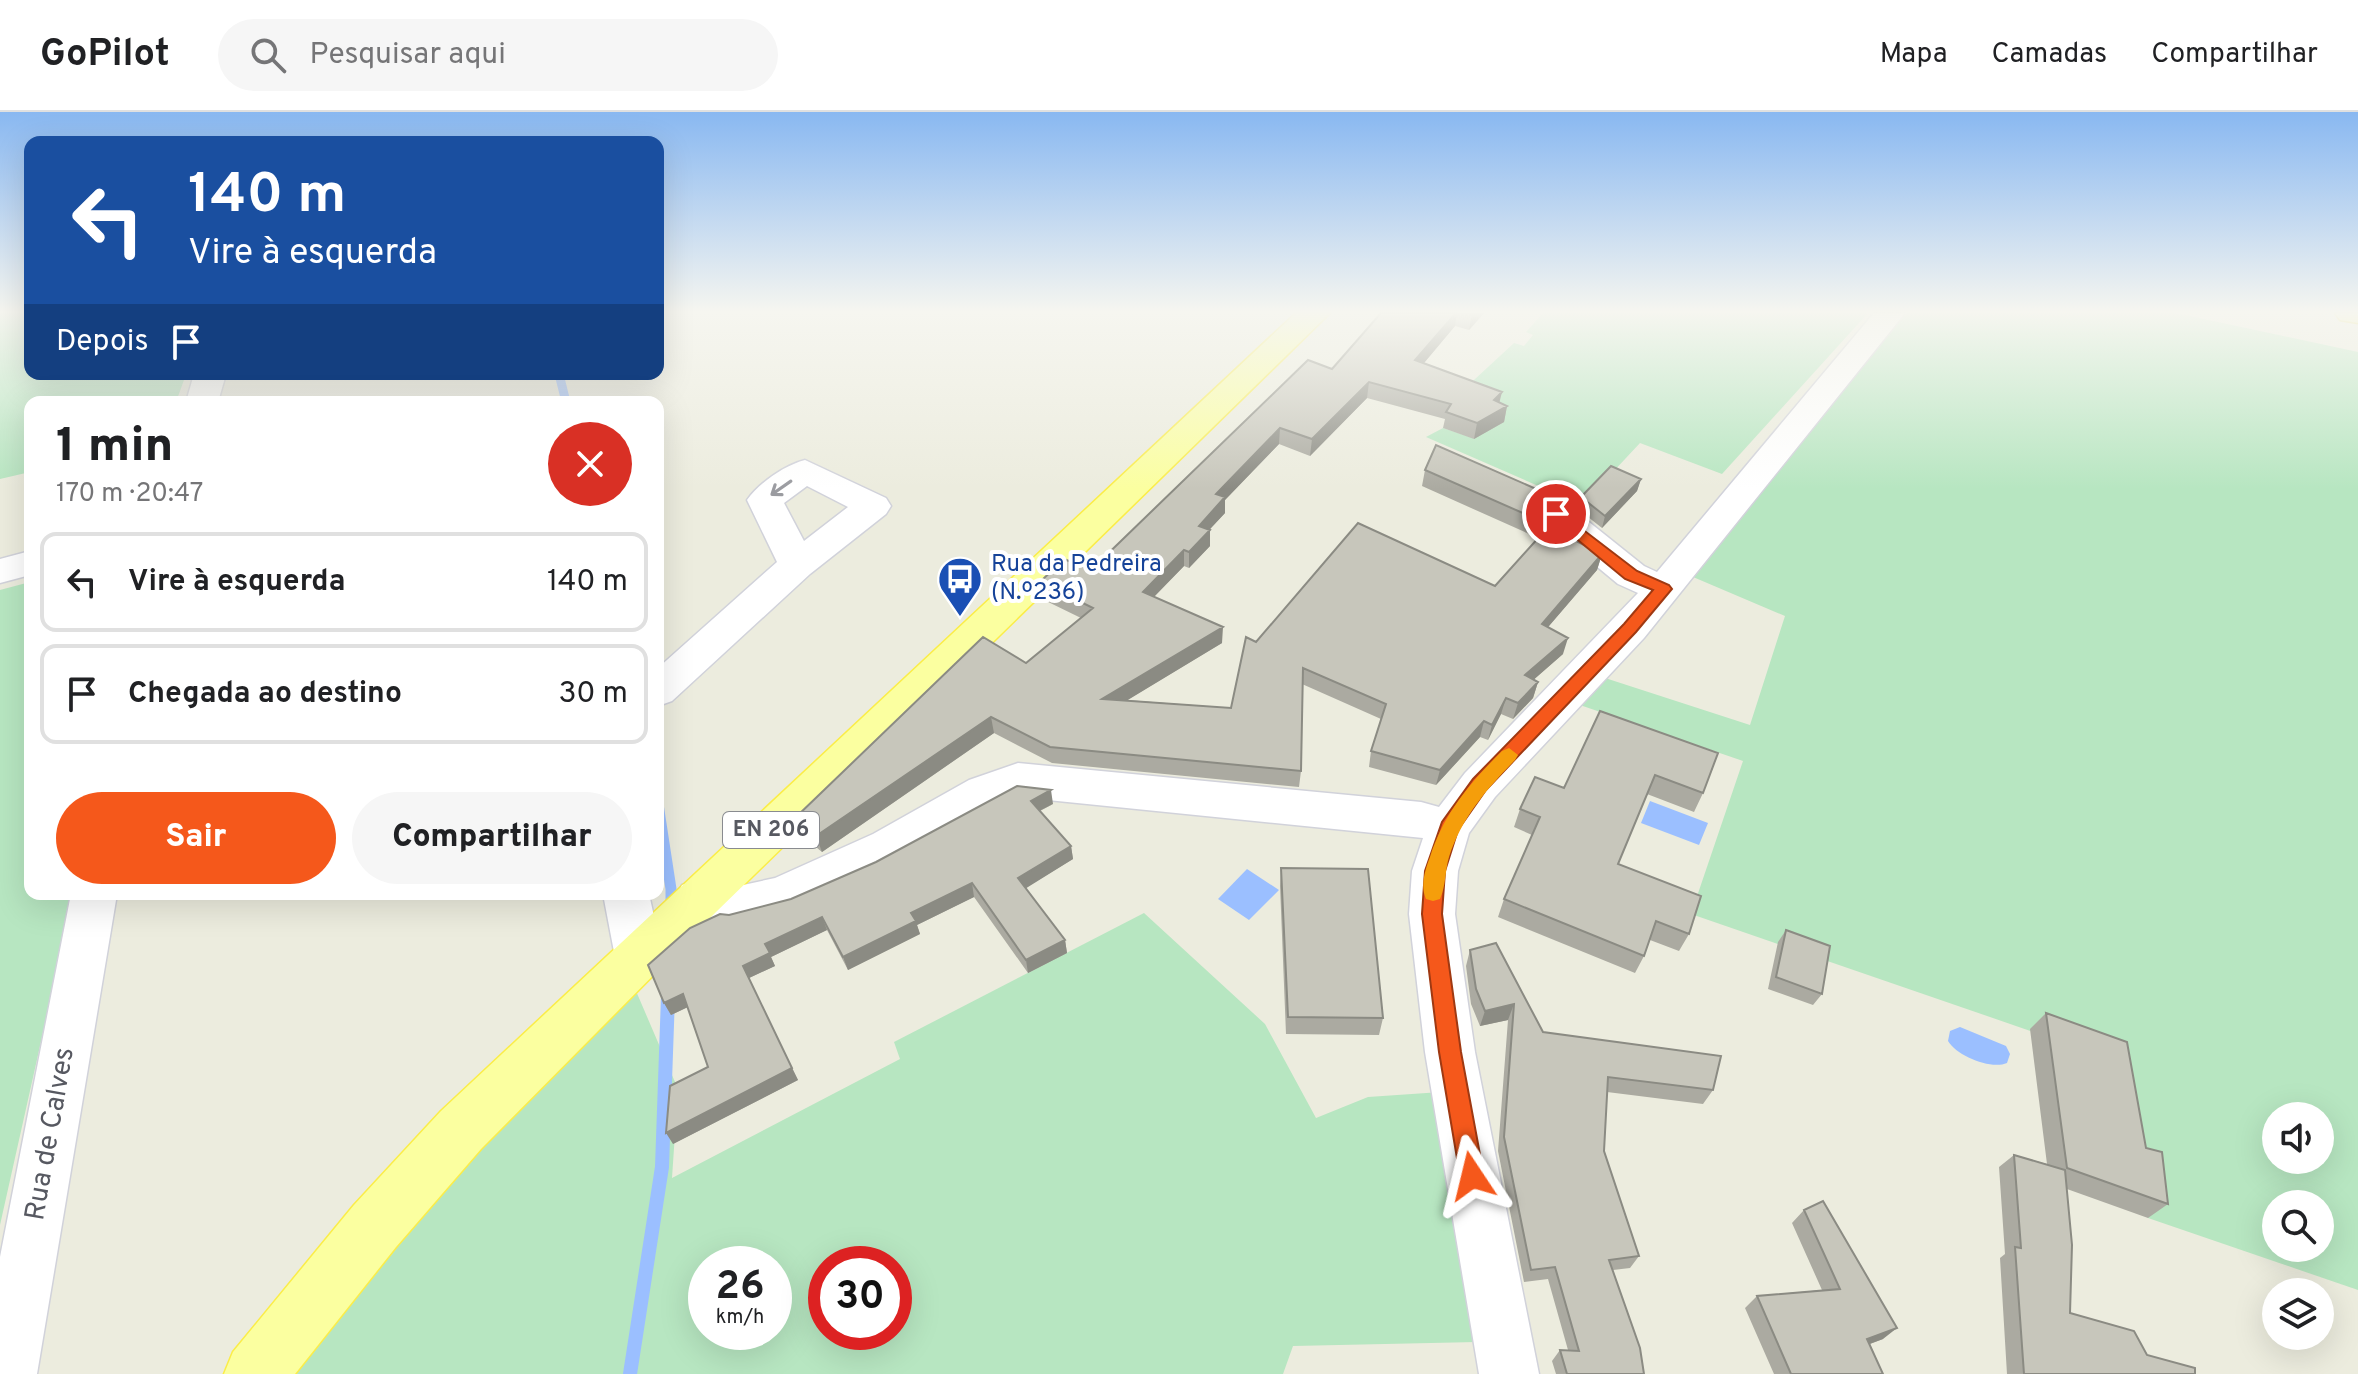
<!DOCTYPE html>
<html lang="pt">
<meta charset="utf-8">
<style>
body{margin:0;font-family:Overpass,sans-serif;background:#f6f6f6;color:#202124;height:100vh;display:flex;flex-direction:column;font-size:30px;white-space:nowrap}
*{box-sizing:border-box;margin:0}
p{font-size:26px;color:#757577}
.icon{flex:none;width:44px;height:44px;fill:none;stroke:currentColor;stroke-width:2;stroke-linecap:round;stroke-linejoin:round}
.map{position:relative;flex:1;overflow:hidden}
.sheet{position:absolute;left:24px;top:284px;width:640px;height:504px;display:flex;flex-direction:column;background:#fff;border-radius:16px;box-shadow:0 8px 32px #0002}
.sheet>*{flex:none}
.top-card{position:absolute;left:24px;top:24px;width:640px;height:244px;border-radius:16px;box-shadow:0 8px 32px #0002;background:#1a4fa0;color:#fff;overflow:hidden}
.fabs{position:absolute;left:2262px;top:990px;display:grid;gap:16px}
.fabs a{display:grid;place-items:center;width:72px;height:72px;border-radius:50%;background:#fff;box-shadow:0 8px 32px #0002;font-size:40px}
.speed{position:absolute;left:688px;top:1134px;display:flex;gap:16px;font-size:40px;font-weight:700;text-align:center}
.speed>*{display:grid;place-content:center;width:104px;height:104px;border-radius:50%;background:#fff;box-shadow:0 8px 32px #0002;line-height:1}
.speed small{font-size:20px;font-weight:400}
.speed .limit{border:12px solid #d22;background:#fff;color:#111}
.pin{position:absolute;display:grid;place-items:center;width:68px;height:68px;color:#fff;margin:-34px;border:4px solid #fff;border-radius:50%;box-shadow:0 2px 8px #0007}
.me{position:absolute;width:88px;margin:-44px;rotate:350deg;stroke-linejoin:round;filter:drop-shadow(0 0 6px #0008)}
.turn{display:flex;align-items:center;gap:28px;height:168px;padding:0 32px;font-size:36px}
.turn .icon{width:104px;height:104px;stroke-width:2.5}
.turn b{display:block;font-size:56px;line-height:68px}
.then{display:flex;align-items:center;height:76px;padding:0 32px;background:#0003;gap:16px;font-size:30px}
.round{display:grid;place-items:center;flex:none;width:84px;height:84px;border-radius:42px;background:#f6f6f6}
.headline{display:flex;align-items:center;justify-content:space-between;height:136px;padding:0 32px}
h1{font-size:48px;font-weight:800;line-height:60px}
.button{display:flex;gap:16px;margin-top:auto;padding:16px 32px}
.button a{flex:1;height:92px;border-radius:48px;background:#f5581b;color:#fff;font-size:32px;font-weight:800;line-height:92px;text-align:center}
.button a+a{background:#f6f6f6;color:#202124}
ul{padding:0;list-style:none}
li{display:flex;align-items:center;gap:24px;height:100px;margin:0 16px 12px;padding:0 16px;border:4px solid #e0e0e0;border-radius:16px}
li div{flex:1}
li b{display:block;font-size:30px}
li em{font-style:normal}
header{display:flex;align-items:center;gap:48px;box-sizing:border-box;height:112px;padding:0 40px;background:#fff;border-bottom:2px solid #e0e0e0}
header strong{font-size:38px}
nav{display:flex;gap:44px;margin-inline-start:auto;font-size:28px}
.search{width:560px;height:72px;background:#f6f6f6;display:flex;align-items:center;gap:20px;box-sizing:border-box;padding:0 28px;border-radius:44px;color:#757577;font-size:30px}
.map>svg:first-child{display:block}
.green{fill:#b7e6c1;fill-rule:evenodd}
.water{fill:#9bbfff}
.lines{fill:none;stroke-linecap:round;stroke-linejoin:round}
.stream-far2{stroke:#9bbfff;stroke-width:9}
.stream-far1{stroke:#9bbfff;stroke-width:11}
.stream{stroke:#9bbfff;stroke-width:14}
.minor-casing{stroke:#d1d2da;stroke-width:3}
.major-casing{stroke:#fbed48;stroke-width:3}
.highway-casing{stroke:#ead000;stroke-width:3}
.minor{fill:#fff;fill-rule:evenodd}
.major{fill:#fbffa0;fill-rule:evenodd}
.highway{fill:#fff982;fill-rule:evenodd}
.wall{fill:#abaaa1}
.shaded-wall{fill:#8b8b83}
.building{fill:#c7c6bb;stroke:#8b8b83;stroke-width:2}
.oneway{stroke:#9a9ba0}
.route{fill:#f5581b;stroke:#9f3912;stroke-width:2}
.slow{fill:#f59e0b}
.labels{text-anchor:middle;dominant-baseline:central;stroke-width:8;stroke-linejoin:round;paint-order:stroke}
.shield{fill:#fff;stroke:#898b90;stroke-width:2}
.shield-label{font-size:22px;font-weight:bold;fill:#575961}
.transit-label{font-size:24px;fill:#164399;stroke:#fff;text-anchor:start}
.near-street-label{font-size:28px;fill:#575961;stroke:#fff}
</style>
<header>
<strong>GoPilot</strong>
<div class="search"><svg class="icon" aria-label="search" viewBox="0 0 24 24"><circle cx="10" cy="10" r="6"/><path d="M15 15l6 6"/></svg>Pesquisar aqui</div>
<nav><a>Mapa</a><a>Camadas</a><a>Compartilhar</a></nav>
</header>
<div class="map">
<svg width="2358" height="1262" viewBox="0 0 2358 1262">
<rect width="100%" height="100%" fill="#ececde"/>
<path class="green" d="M0 201H30V262H179L184 268 176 290H30V360L0 367Z
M1543 201H1868L1722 362 1640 331 1582 393 1426 325 1443 316 1470 325 1461 280 1514 231 1524 234 1533 223 1526 220Z
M1897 201H2176L2358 240V1178L2148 1106 2109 946 1691 802 1743 649 1577 592 1602 565 1750 613 1785 504 1686 462ZM2276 1004H2320V1048H2276ZM2276 1092H2320V1136H2276Z
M30 470V782H74L0 1113V478Z
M1144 801 1265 912 1316 1006 1368 985 1441 980 1477 1230 1293 1234 1283 1262H290C392 1123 515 1001 636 879L678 977 672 1066 900 947 894 930ZM706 1152H774V1220H706ZM826 1152H894V1220H826Z"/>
<path class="water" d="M1650 689 1708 711 1699 733 1641 711Z
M1247 757 1279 778 1249 808 1218 787Z
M1960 915 2006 934 2010 942 2007 951C1991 958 1957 944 1948 929L1950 919Z"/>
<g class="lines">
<path class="stream-far2" d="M559 262 566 290"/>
<path class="stream-far1" d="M658 692 671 777V799"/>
<path class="stream" d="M630 1262 662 1055 668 884"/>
<g class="minor-casing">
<path id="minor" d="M1874 201H1905L1644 526 1495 685 1469 721 1458 759 1455 802 1475 940 1539 1262H1479L1425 940 1409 802 1412 759 1423 726 1018 685 879 761 795 797 734 813 712 811 682 801 675 787 682 773 698 768 734 775 775 766 873 722 969 668 1018 651 1421 690 1439 695 1465 661 1638 481 1618 472 1543 410 1538 402 1543 394 1556 391 1569 394 1644 454 1657 460Z
M194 262H226L218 290H186Z
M805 348 886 386 891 394 886 402 810 462 672 589 658 594V556L777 450 747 388C759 371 785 353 805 348ZM807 374 848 395 804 429 784 391Z
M30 439V463L0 471V447Z
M71 782H117L37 1262H0V1145Z
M603 782H649L663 845 656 860 639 866 622 860 615 845Z"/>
</g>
<g class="major-casing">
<path id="major" d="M1296 201H1330L715 801 481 1037 396 1135 295 1262H224L233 1240 354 1093 441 999Z"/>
</g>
<g class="highway-casing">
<path id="highway" d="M2335 201H2358V211L2340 208Z"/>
</g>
<use href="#minor" class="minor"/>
<use href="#major" class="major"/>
<use href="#highway" class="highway"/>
</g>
<path class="wall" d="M1379 201H1484L1469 218 1455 214 1424 251 1507 294 1504 310 1474 327 1443 316 1445 307 1367 286 1310 344 1279 332 1225 388V401L1209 418 1210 434 1189 456 1184 454 1154 485 1222 531 1127 588 1231 596 1256 530 1495 474 1538 426 1422 374 1425 358 1540 388 1545 396 1580 432 1602 442 1597 458 1548 515 1563 542 1534 567 1538 570 1533 586 1513 607 1501 602 1488 628 1480 625 1436 673 1369 655 1371 639 1381 607 1302 572 1301 659 1299 675 1052 651 994 621 822 740 800 722 794 707 1026 551 1081 506 1042 487 1040 470 1091 458 1332 257 1380 201Z
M1641 367 1637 379 1602 416 1578 397 1581 385Z
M1600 599 1703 681 1694 700 1647 682 1618 752 1689 822 1679 839 1650 828 1644 844 1635 861 1498 805 1504 787 1532 723 1514 715 1520 697 1564 676Z
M1053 692 1040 699 1071 734 1073 747 1025 776 1065 828 1067 841 1028 861 974 785 917 813 920 822 848 858 827 818 771 845 775 854 749 866 798 968 673 1032 708 955 688 895 671 903 664 891 729 803 791 787Z
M1281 756 1383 906 1379 923 1286 922 1280 774Z
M1786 818 1822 882 1813 893 1768 877 1778 830Z
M1470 838 1543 920 1713 978 1703 992 1607 980 1604 1039 1639 1144 1630 1156 1613 1158 1644 1262H1556L1552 1249 1560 1238H1568L1548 1167 1524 1170 1498 1039 1508 908 1480 914 1471 892 1466 854Z
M2046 901 2146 1036 2168 1092 2148 1106 2067 1077 2070 1201 2147 1243 2195 1262H2007L2000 1146 2005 1142 1999 1055 2014 1043 2047 1052 2030 917Z
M1804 1098 1883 1227 1870 1232 1883 1262H1774L1745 1196 1757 1184 1822 1178 1792 1111Z"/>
<path class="shaded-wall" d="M1456 201H1457L1455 214 1413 264 1415 248Z
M1473 201H1484L1469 218 1472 202Z
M1369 270 1367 286 1310 344 1312 327Z
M1502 280 1498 296 1507 294 1504 310 1474 327 1477 311 1494 288Z
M1280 316 1279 332 1225 388V401L1198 430 1199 414 1216 382Z
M1641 367 1637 379 1602 416 1605 404Z
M1210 418V434L1189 456V440Z
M1184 438V454L1143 496V480Z
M1602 442 1597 458 1537 528 1542 512Z
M1223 515 1222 531 1103 603 1102 587Z
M1568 526 1563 542 1521 579 1525 563Z
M1538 570 1533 586 1513 607 1518 591Z
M1506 586 1501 602 1488 628 1492 613Z
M991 605 994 621 822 740 816 724Z
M1484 609 1480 625 1436 673 1440 658Z
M1051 678 1053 692 1033 702 1031 689Z
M1071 734 1073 747 1020 780 1018 766Z
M972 771 974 785 917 813 920 822 848 858 843 845 911 801Z
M822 805 827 818 771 845 775 854 749 866 743 854 765 832Z
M1065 828 1067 841 1028 861 1026 848Z
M683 882 690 894 671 903 664 891Z
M1514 892 1508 908 1480 914 1485 899Z
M792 956 798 968 673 1032 666 1021Z
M1897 1216 1883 1227 1853 1238 1867 1227Z"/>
<path class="building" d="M1381 201H1456L1415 248 1502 280 1494 288 1507 294 1477 311 1446 300 1451 292 1369 270 1312 327 1280 316 1216 382 1225 385 1199 414 1210 418 1189 440 1184 438 1143 480 1223 515 1102 587 1231 596 1246 525 1256 530 1358 411 1495 474 1550 413 1425 358 1436 333 1543 380 1540 387 1545 396 1582 426 1578 430 1602 442 1542 512 1568 526 1525 563 1538 570 1518 591 1506 586 1492 613 1484 609 1440 658 1371 639 1386 592 1303 556 1301 659 1050 635 991 605 816 724 794 707 983 525 1026 551 1093 496 1040 470 1064 447 1091 458 1308 248 1332 257Z
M1611 354 1641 367 1605 404 1581 385Z
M1600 599 1718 641 1703 681 1655 663 1618 752 1701 784 1689 822 1656 809 1644 844 1504 787 1540 705 1520 697 1535 665 1564 676Z
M1017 674 1051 678 1031 689 1071 734 1018 766 1065 828 1026 848 972 771 911 801 916 809 843 845 822 805 765 832 770 841 743 854 792 956 666 1021 670 974 708 955 683 882 664 891 648 853 690 816 720 802 729 803 791 787 876 750Z
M1281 756 1368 757 1383 906 1288 905Z
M1786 818 1830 834 1822 882 1776 865Z
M1496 831 1543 920 1721 944 1713 978 1608 965 1604 1039 1639 1144 1609 1148 1640 1236 1644 1262H1567L1560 1238 1579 1239 1555 1155 1531 1158 1504 1025 1514 892 1485 899 1476 877 1470 838Z
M2046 901 2127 930 2146 1036 2162 1040 2168 1092 2067 1056Z
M2014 1043 2065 1058 2072 1133 2070 1201 2134 1219 2147 1243 2195 1256V1262H2024L2015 1135 2021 1136Z
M1823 1089 1897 1216 1867 1227 1883 1262H1791L1757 1184 1840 1177 1804 1098Z"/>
<defs><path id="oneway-shaft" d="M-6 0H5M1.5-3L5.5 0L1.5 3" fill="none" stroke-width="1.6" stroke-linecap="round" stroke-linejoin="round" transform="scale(2)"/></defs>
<use class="oneway" href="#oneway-shaft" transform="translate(781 376) rotate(145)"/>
<linearGradient id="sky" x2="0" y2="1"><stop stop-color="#89b8f1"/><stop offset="0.53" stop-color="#f6f6f0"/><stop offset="1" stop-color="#f6f6f0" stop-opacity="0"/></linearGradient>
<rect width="2358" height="377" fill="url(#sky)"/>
<path class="route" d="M1556 397 1637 459 1669 473 1672 477 1636 520 1486 678 1458 718 1445 759 1442 802 1461 940 1484 1064 1480 1072 1472 1075 1464 1072 1460 1064 1439 940 1422 802 1425 759 1442 710 1473 667 1624 512 1653 478 1625 467 1550 405 1548 402Z"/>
<path class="slow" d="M1509 636 1518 643 1515 648C1486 678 1462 705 1449 745 1445 758 1446 774 1440 787L1433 789 1426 787C1420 774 1425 758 1430 745 1444 701 1470 671 1502 639Z"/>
<defs>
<g id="bus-pin" transform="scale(2.3)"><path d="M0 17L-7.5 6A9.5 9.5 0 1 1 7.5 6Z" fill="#1a4fb4" stroke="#fff"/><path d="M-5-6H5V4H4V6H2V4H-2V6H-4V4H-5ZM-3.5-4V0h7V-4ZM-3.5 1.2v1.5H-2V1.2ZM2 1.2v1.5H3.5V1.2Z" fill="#fff"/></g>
</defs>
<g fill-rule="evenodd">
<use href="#bus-pin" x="960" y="467"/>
</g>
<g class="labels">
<rect class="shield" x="723" y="700" width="96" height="36" rx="6"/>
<g class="shield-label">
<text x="771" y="718">EN 206</text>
</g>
<g class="transit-label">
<text x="991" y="453">Rua da Pedreira<tspan x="991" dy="28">(N.º236)</tspan></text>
</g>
<g class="near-street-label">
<text transform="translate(51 1022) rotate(-80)">Rua de Calves</text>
</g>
</g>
</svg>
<div class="fabs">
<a><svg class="icon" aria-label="sound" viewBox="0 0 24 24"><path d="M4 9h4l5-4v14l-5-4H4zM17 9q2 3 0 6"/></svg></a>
<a><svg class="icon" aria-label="search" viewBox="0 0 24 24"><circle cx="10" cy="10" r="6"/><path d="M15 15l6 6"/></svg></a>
<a><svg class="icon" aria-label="layers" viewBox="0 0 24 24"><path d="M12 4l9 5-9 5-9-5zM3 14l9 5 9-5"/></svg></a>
</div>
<div class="speed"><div>26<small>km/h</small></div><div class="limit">30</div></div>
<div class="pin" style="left:1556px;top:402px;background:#d93025"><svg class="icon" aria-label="arrive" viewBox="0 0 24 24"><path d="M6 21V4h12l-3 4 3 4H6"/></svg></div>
<svg class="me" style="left:1472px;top:1064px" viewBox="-20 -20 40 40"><path d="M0-17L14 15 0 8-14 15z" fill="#f5581b" stroke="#fff" stroke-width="4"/></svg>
<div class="top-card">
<div class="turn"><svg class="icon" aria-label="left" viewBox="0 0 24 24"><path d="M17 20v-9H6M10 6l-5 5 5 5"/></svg><div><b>140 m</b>Vire à esquerda</div></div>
<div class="then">Depois<svg class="icon" aria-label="arrive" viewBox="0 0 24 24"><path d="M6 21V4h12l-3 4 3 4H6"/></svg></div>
</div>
<section class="sheet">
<div class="headline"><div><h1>1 min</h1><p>170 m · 20:47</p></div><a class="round" style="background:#d93025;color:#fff"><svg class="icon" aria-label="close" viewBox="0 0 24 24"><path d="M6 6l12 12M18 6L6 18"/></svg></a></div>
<ul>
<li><svg class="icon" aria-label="left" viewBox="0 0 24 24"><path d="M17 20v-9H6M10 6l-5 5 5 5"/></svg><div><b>Vire à esquerda</b></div><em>140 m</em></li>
<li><svg class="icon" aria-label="arrive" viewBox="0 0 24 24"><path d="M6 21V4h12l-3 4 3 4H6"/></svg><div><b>Chegada ao destino</b></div><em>30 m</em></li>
</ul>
<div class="button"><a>Sair</a><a>Compartilhar</a></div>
</section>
</div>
